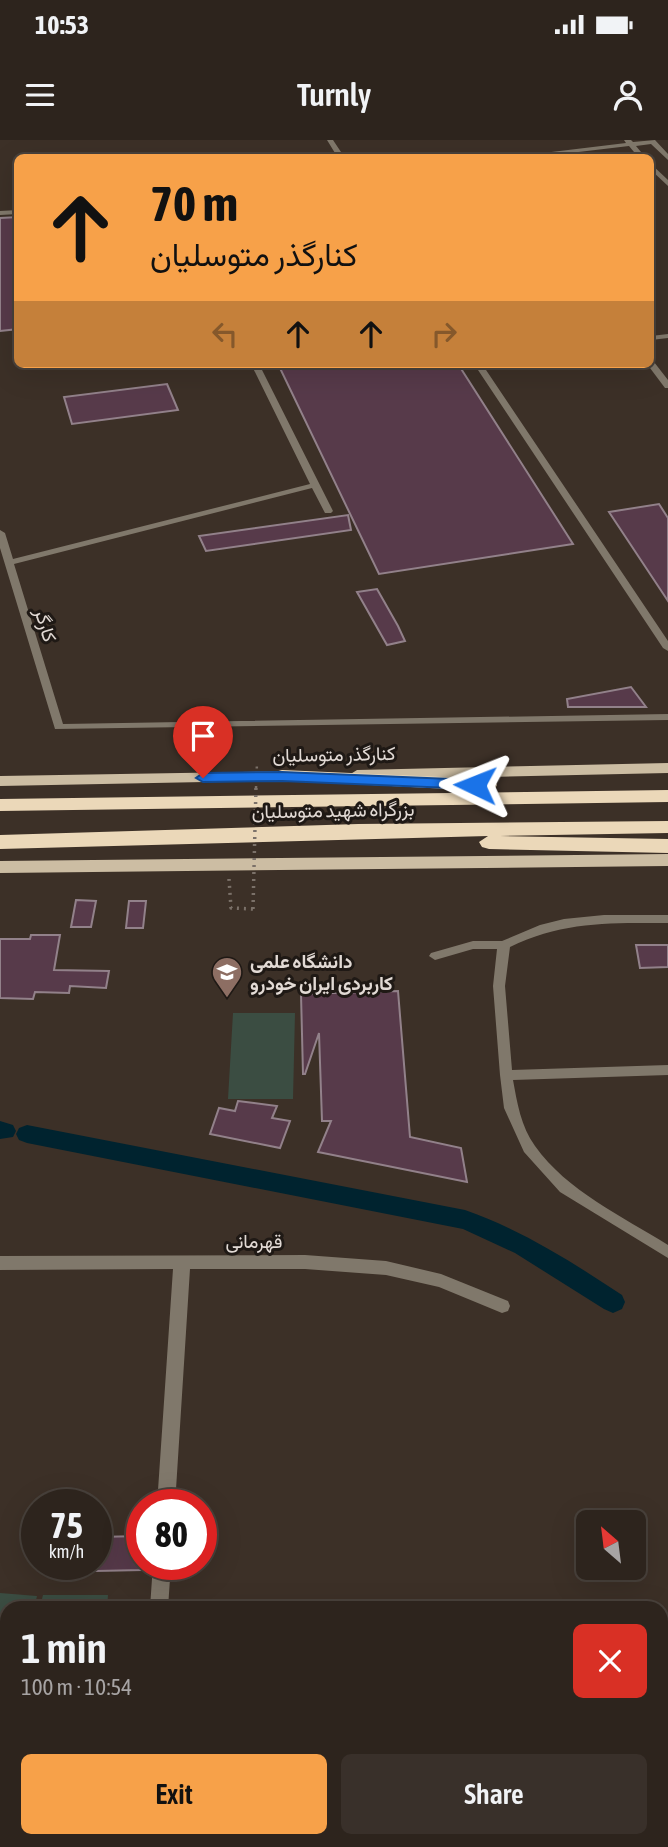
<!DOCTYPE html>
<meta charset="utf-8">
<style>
body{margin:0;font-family:"Asap Condensed",Vazirmatn,sans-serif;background:#39302a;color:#f1f3f6;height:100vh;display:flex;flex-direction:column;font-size:26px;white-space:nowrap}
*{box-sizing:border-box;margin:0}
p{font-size:23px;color:#a7a4a4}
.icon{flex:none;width:38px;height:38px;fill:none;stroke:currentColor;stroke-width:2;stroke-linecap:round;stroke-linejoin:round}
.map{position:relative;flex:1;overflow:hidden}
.side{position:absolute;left:0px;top:1461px;width:668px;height:247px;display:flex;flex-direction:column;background:#2d241d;border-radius:21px 21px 0 0;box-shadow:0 7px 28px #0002,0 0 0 2px #48413b}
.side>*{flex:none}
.top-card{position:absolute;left:14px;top:14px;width:640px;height:214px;border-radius:10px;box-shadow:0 7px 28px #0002,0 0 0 2px #48413b;background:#f7a149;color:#111;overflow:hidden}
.needle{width:46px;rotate:332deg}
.tools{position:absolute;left:576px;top:1370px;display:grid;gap:14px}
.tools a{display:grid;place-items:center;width:70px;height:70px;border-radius:10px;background:#2d241d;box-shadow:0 7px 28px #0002,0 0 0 2px #48413b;font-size:35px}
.speed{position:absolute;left:21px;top:1349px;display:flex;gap:14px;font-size:35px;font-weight:700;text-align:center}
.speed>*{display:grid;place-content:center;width:91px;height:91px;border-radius:50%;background:#2d241d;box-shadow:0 7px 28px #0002,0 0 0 2px #48413b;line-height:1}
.speed small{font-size:18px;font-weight:400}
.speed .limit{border:10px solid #d22;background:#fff;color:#111}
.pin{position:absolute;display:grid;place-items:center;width:60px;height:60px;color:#fff;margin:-72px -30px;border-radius:50% 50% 50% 0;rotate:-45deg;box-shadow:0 0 7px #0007}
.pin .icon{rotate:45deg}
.me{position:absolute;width:77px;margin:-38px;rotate:272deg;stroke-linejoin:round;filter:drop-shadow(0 0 5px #0008)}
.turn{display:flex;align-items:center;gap:24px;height:147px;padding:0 21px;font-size:32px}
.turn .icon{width:91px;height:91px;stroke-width:2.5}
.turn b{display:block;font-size:49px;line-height:60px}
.lanes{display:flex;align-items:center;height:66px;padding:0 21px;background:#0003;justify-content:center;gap:35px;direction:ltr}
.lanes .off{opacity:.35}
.round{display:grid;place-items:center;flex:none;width:74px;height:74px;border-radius:10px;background:#39302a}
.overview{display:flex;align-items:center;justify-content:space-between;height:119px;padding:0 21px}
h1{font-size:42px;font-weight:600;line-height:52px}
.button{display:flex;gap:14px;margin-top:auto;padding:14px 21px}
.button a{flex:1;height:80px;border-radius:10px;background:#f7a149;color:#111;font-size:28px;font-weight:600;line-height:80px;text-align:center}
.button a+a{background:#39302a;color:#f1f3f6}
.status{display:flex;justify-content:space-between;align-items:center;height:49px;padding:0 35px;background:#2d241d;direction:ltr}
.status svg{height:19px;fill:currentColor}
header{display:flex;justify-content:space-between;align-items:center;height:91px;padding:0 21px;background:#2d241d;font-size:32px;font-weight:600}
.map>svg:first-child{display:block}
.green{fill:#3b4d42}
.forest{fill:#4f6f5d}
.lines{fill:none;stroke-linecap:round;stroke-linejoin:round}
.canal{fill:#00232f;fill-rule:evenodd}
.building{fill:#573a4a;stroke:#92818a;stroke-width:2}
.path{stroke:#7b7169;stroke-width:3.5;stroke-dasharray:2 5;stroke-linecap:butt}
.lane{fill:#80786b;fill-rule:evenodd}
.street{fill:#80786b;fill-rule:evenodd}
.primary{fill:#ccbda3;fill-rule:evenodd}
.highway{fill:#ebd8b9;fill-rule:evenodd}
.path-bridge-far1{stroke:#7b7169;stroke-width:2.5;stroke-dasharray:2 4.5;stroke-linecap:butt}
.path-bridge{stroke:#7b7169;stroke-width:3.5;stroke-dasharray:2 5;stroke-linecap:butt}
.route{fill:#1a73e8;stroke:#114b97;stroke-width:2}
.labels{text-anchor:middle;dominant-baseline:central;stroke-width:6;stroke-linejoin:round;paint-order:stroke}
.street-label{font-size:19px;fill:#e2dad5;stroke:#1f1915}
.poi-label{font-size:19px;font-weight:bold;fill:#e2dad5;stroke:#1f1915;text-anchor:start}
</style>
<div class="status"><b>10:53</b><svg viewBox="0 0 49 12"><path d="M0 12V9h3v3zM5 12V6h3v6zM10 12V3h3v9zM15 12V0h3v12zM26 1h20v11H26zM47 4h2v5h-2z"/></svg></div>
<header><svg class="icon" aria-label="menu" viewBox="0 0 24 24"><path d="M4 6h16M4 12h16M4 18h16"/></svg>Turnly<svg class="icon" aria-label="person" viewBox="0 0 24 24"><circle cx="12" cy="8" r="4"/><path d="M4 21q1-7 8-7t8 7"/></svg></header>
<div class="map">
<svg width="668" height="1707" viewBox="0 0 668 1707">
<rect width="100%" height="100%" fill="#3c3027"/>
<path class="green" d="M233 873H295L293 959H228Z
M0 1453 37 1456 36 1460C25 1461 18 1468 7 1468V1528L0 1529Z
M43 1455H108L107 1468H60L51 1461 42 1459Z"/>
<path class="forest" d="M0 1697H7V1701H90V1707H0Z"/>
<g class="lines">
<path class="canal" d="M0 981 13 985 16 991 13 997 0 999Z
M27 985 465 1070C522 1090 572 1122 622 1155L625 1162 622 1169 613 1173 604 1169 515 1113 463 1089 27 1003 19 1000 16 994 19 988Z"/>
</g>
<path class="building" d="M18 77V189L0 191V78Z
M278 224H458L573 404 379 434Z
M167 244 178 270 72 284 64 257Z
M659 364 668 378V461L609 372Z
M348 375 351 390 206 411 199 396Z
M377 449 398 486 405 501 387 505 357 452Z
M631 547 646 567H568L567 559Z
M76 760 96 761 91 787H71Z
M129 761H146L143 788H126Z
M31 795H60L54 830 109 831 106 848 70 846 69 853 35 852 33 859 0 858V799H30Z
M636 805H668V827L640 828Z
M398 851 410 997 461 1008 467 1042 318 1012 331 981H322L319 893 305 934H303L301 854Z
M238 961 277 966 272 978 290 981 280 1008 210 994 219 968 235 971Z
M142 1396V1430L96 1431V1397Z"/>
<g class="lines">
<path class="path" d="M229 739 231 768 253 769"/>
<path class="lane" d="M327 0H333L345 18H338Z
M624 0H631L633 2 655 0 668 14V20L651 4 636 6 646 18H639L629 6 528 18H502L626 3Z
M651 24 668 40V46L651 30Z
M18 70V74L0 75V71Z
M668 194V198L651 200V196Z
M651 222H654L668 240V248H665L647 224H651Z
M251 224H259L333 371 331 373H325L312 348 14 424 63 584 668 574V580L55 589 0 408V390L5 393 13 419 310 344Z
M474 224H482L668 501V511L663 508Z
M604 775H668V783C610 783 563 781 510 807L505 846 512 930 668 925V935L513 940C517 962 521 987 535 1006 567 1051 622 1076 668 1105V1118L560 1052 524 1012 504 968 500 935 493 846 497 809H473L435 820 429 816 431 813 473 801H502L540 785 564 779Z"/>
<path class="street" d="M305 1115 386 1121 441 1134 508 1161 510 1166 508 1171 502 1173 439 1147 386 1135 305 1129H190L175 1365H157L173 1129 0 1130V1116Z
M153 1424H171L168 1468H150Z
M134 1701H154V1707H134Z"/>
<path class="primary" d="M668 623V633L357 640 349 635 357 630Z
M297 631 305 636 302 640 0 646V636Z
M668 714V726L0 733V721Z"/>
<path class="highway" d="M282 630 488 639 495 641 497 645 495 649 488 651 275 640 273 636 275 632Z
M668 650V662L0 671V659Z
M668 681V693L500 696 668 699V713L489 709 482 707 479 702 488 696 0 709V695L358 684Z"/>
<path class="path-bridge-far1" d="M256 648 257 623"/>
<path class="path-bridge" d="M253 769 256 646"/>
</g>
<path class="route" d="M282 632 475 640 482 645 475 649 282 641 203 642 196 638 203 633Z"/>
<defs>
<g id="university-pin" transform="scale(1.575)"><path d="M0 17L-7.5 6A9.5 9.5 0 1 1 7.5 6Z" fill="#8d6e63" stroke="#1f1915"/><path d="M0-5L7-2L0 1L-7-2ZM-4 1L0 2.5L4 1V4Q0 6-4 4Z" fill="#fff"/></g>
</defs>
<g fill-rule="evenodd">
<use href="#university-pin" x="227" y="832"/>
</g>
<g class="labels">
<g class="street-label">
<text transform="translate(46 485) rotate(73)">کارگر</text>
<text transform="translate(334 614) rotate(-1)">کنارگذر متوسلیان</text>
<text transform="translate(333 670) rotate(-1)">بزرگراه شهید متوسلیان</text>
<text x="254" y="1101">قهرمانی</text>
</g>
<g class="poi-label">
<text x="250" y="821">دانشگاه علمی<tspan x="250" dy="22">کاربردی ایران خودرو</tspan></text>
</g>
</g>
</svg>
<div class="tools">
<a><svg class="needle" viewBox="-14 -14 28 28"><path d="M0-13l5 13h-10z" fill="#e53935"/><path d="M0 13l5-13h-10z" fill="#a7a4a4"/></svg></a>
</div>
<div class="speed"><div>75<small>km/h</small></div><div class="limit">80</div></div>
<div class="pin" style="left:203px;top:638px;background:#d93025"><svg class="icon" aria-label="arrive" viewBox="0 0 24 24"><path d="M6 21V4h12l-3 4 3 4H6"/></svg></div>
<svg class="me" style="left:475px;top:645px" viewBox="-20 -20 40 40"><path d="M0-17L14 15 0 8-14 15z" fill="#1a73e8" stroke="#fff" stroke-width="4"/></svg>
<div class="top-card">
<div class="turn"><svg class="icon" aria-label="ahead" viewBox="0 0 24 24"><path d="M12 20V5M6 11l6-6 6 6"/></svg><div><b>70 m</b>کنارگذر متوسلیان</div></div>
<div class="lanes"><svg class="icon off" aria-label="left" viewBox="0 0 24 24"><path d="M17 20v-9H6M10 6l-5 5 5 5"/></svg><svg class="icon" aria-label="ahead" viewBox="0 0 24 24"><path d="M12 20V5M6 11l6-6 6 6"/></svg><svg class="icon" aria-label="ahead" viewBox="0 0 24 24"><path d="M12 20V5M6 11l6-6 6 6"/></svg><svg class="icon off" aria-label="right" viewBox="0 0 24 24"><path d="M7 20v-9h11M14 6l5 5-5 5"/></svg></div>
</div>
<section class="side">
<div class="overview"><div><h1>1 min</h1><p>100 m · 10:54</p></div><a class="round" style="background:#d93025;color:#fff"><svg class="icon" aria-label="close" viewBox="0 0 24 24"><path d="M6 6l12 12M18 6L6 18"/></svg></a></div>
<div class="button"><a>Exit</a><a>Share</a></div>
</section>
</div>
